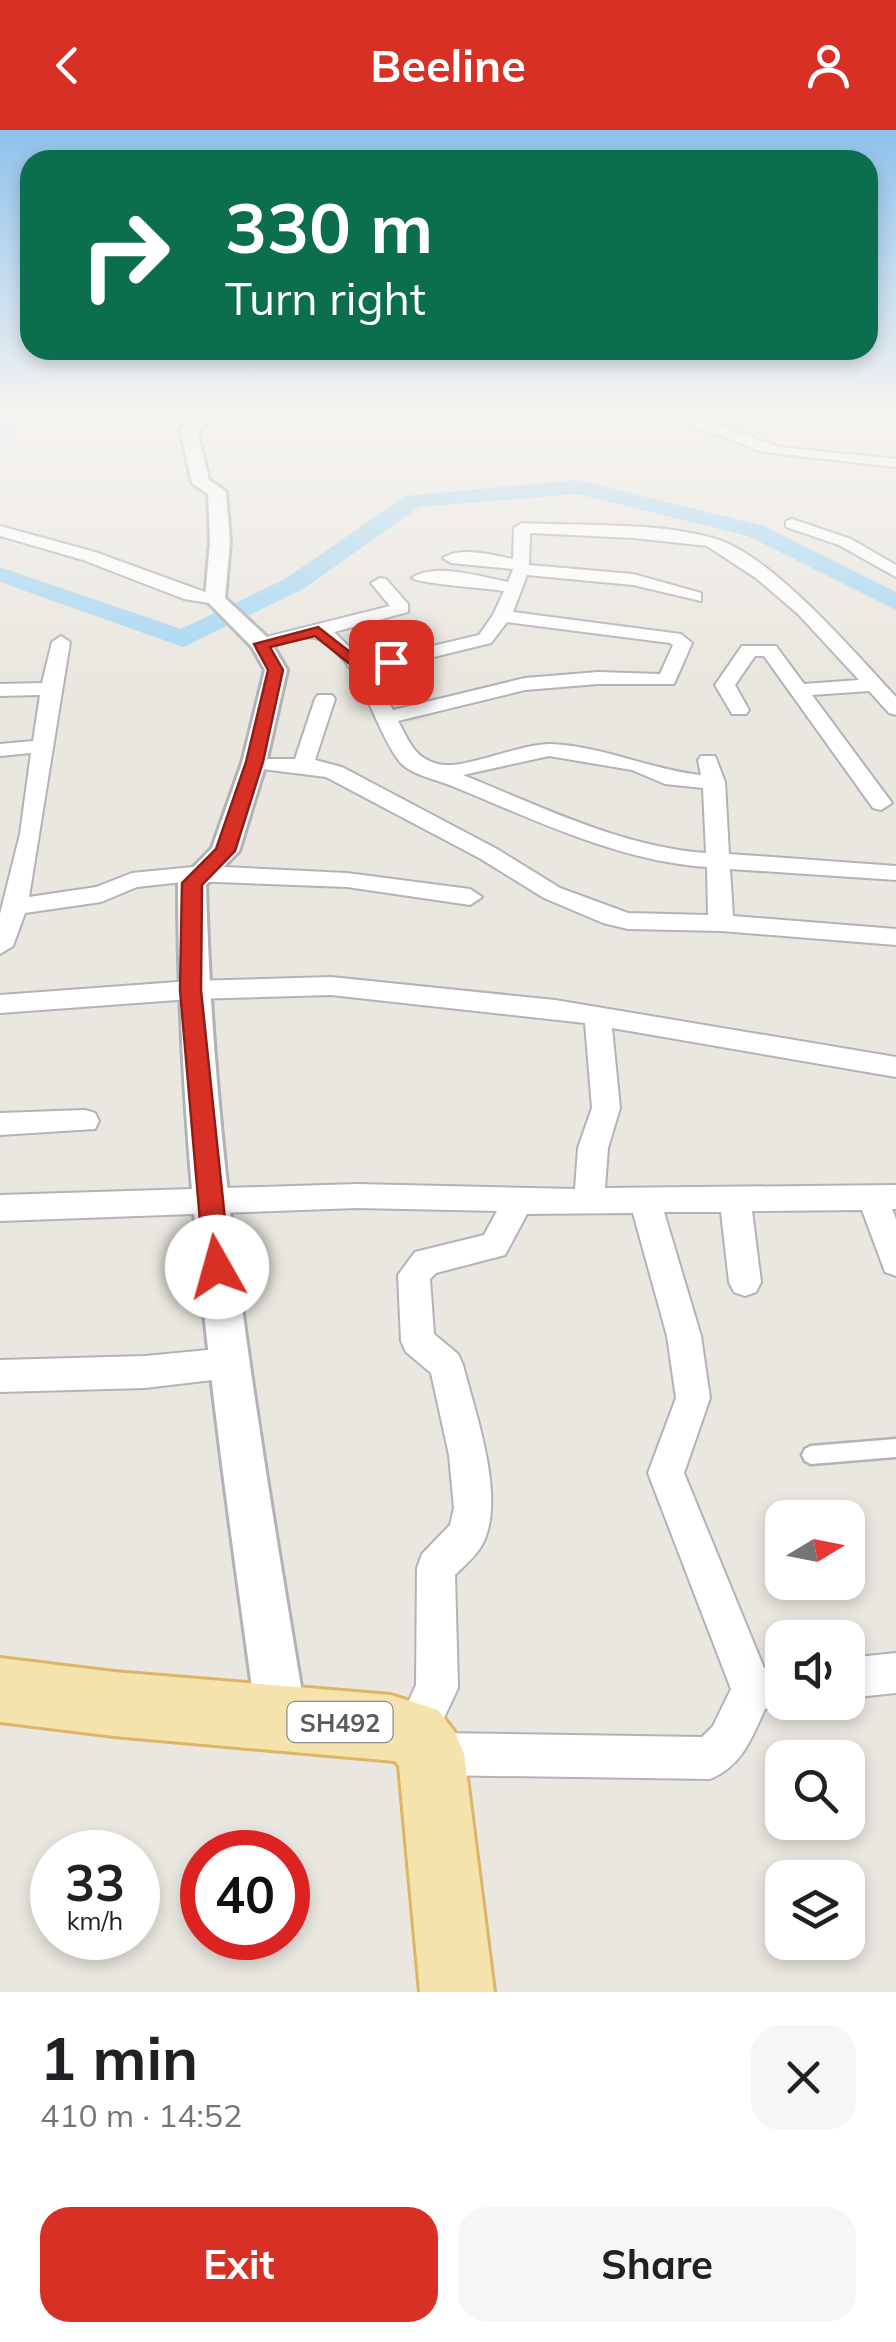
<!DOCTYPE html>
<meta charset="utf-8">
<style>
body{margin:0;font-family:Mulish,sans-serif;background:#f6f6f6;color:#202124;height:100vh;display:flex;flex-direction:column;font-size:38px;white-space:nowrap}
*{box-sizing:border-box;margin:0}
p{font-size:32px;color:#757577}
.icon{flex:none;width:55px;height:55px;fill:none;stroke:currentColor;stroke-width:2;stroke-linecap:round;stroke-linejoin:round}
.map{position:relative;height:1862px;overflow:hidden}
.panel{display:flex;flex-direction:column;background:#fff;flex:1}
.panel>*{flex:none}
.top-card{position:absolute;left:20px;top:20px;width:858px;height:210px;border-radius:30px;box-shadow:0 5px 15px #0003;background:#0b6e4f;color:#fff;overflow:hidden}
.needle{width:65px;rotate:80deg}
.controls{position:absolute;left:765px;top:1370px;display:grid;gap:20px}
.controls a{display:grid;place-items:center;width:100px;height:100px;border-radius:20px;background:#fff;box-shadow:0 5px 15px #0003;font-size:50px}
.speed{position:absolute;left:30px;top:1700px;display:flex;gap:20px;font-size:50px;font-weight:700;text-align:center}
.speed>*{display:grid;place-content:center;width:130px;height:130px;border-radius:50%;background:#fff;box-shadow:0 5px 15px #0003;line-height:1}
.speed small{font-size:25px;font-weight:400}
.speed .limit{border:15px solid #d22;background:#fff;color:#111}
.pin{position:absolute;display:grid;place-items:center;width:85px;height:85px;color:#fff;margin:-42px;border-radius:20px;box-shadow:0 5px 15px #0006}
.me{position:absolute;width:110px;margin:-55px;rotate:353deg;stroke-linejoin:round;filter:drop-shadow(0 0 8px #0008)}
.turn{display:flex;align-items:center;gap:35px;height:210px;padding:0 40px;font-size:45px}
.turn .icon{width:130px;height:130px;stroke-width:2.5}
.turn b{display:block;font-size:70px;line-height:85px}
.round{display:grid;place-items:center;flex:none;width:105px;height:105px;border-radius:30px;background:#f6f6f6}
.headline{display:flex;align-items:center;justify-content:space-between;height:170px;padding:0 40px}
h1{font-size:60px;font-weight:700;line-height:75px}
.action{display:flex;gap:20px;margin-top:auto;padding:20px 40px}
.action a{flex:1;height:115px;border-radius:30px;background:#d93025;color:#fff;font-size:40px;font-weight:700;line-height:115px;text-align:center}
.action a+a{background:#f6f6f6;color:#202124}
header{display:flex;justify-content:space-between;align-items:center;height:130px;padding:0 40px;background:#d93025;color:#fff;font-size:45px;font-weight:700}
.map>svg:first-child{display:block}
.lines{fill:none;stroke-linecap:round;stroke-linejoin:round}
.river{fill:#a7d7f3;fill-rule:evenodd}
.service-casing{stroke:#b1b3b7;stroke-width:5}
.minor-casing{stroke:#b1b3b7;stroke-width:4}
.tertiary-casing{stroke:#b1b3b7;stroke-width:6}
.primary-casing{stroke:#deb465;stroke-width:6}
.service{fill:#fff;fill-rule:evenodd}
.minor{fill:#fff;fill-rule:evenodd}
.tertiary{fill:#fff;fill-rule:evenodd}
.primary{fill:#f4e3ac;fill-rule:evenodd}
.route{fill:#d93025;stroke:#8d1f18;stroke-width:2.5}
.labels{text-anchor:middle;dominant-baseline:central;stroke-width:8;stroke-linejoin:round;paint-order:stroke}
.shield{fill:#fff;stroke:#8b8d8f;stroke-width:2.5}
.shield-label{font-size:25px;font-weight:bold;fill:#595c5f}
</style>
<header><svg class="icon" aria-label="back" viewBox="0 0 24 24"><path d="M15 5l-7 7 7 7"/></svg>Beeline<svg class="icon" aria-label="person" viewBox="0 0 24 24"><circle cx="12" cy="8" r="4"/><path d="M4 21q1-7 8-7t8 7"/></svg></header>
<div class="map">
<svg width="896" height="1862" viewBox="0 0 896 1862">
<rect width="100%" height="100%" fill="#eae7e0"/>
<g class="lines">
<path class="river" d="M5 283H25L7 309 0 311V290Z
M577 350 764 396 896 462V480L748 406 577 364 419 377 303 459 183 517 0 452V437L181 499 285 449 405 366Z"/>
<g class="service-casing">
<path id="service" d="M896 1309V1327L811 1334 805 1331 802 1325 805 1319 811 1316Z"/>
</g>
<g class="minor-casing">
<path id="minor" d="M660 283H685L779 317 896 329V337L763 322Z
M792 389 851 409 896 435V447L839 415 786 397V391Z
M522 393C581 396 656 392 713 408 770 423 855 523 896 567V585L889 583 869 561 812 565 892 673 881 680 873 678 764 526H755L735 555 749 580 746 584H732L715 555 742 516H776L804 554 859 550 798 484 756 448 707 416 634 408 530 403 529 435 633 444 701 463V471L633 455 527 445 513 482 681 504 692 513 674 554H598L525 560 398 591C409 611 414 628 438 634 463 641 521 613 551 614 603 616 651 640 701 645L698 630 701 626H715L725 652 729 724 896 736V750L730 739 733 786 896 799V815L721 801 628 799 603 793 544 768 481 729 326 647 247 637 243 633 247 629H295L315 569 318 565H332L335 569 315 630 342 637 497 719 560 758 628 783 708 785 707 737C618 731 533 689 452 656 436 649 410 645 399 631 371 593 364 535 320 510 307 502 275 516 261 520L252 514 254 510 390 476 371 453 380 448 386 449 408 474V482L334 502 365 532 479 505 493 485 504 461C486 458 421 454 412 448 435 432 481 447 508 452L513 439 451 433 443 428C461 416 492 425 513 429L514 398ZM507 492 670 513 673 515 660 544 598 542 525 548 393 580 372 542 491 513ZM549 626 632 640 665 654 703 658 706 723C622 717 540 676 463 645Z
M0 396 95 422 224 469 215 474 184 469 83 430 0 406Z
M61 506 70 512 29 767 96 757 132 743 203 736 347 743 470 759 482 767 470 775 347 757 192 751 137 757 101 772 25 783 13 816 0 824V784L20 704 31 623 0 626V614L33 611 40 565 0 566V554L42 553 52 512Z
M331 847 555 870 896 927V947L612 898 620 978 608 1018 605 1058 896 1055V1079H892L896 1089V1146L885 1142 862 1080 752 1081 761 1152 756 1162 745 1166 734 1162 729 1152 721 1082H664L701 1206 710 1268 684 1343 764 1538 782 1536V1572H792L765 1579C751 1609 742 1636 710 1649L431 1645 416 1639 410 1622 400 1618 394 1603 416 1555 417 1438 422 1424 450 1395 454 1378 449 1325 431 1243 406 1222 401 1211 398 1145 415 1122 484 1105 497 1081 357 1078 0 1091V1065L357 1054 575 1059 578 1018 592 978 585 893 331 865 191 869 0 883V865L191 851ZM633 1083 667 1206 676 1268 648 1343 731 1559 713 1596 702 1607 437 1603 458 1558 455 1445C464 1436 476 1426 482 1415 507 1369 475 1283 463 1235L458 1224 434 1204 430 1149 436 1143 505 1125 527 1084Z
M85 980 95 983 99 991 95 999 0 1005V983Z
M229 1218 241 1222 246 1233 241 1244 229 1248 145 1258 0 1262V1230L145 1226Z
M896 1523V1563L848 1568V1528Z"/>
</g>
<g class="tertiary-casing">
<path id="tertiary" d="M200 283H219L197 301 209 350 226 362 230 412 225 468 269 509 287 540 266 633 239 721 206 755C213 1036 260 1310 306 1587L298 1604 281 1612 264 1604 256 1587C218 1309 178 1034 178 753L212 718 242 633 265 540 252 517 205 469 210 412 208 364 192 353 180 299Z"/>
</g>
<g class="primary-casing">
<path id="primary" d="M0 1528 114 1542 391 1565 438 1580 454 1601 464 1624 494 1862H420L399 1636 395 1631 114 1606 0 1592Z"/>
</g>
<use href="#service" class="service"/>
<use href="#minor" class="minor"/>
<use href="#tertiary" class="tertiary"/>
<use href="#primary" class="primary"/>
</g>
<linearGradient id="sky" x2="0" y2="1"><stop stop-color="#8ec2ec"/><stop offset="0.52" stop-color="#f6f4f1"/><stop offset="1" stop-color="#f6f4f1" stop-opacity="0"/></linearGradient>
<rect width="896" height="544" fill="url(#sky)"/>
<path class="route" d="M318 497 364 533 391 527 399 532 361 543 315 506 270 517 283 540 263 632 235 721 202 755 201 860 230 1137 226 1145 217 1148 207 1145 204 1137 180 860 182 753 216 719 246 632 268 540 254 514Z"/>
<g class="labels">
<rect class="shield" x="287.5" y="1572" width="105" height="40" rx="8"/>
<g class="shield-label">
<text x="340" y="1592">SH492</text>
</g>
</g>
</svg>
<div class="controls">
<a><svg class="needle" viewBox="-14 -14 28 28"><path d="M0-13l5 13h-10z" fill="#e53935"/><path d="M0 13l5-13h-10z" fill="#757577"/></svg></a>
<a><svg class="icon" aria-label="sound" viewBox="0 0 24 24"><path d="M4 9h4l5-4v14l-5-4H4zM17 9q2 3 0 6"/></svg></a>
<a><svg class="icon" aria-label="search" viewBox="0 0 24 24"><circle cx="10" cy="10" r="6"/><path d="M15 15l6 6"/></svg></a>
<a><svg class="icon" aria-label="layers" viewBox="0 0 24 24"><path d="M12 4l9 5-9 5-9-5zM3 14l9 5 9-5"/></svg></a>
</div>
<div class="speed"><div>33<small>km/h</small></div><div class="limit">40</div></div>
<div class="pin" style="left:391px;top:532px;background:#d93025"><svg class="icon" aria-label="arrive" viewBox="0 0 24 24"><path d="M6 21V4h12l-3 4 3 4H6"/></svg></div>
<svg class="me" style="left:217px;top:1137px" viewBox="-20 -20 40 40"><circle r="19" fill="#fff"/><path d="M0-13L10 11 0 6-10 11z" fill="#d93025"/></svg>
<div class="top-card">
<div class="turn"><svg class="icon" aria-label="right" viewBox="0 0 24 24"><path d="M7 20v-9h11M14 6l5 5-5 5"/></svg><div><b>330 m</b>Turn right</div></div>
</div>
</div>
<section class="panel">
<div class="headline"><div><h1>1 min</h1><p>410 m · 14:52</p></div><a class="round"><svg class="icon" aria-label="close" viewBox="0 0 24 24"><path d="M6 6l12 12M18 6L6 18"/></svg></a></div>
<div class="action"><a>Exit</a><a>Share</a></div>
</section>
